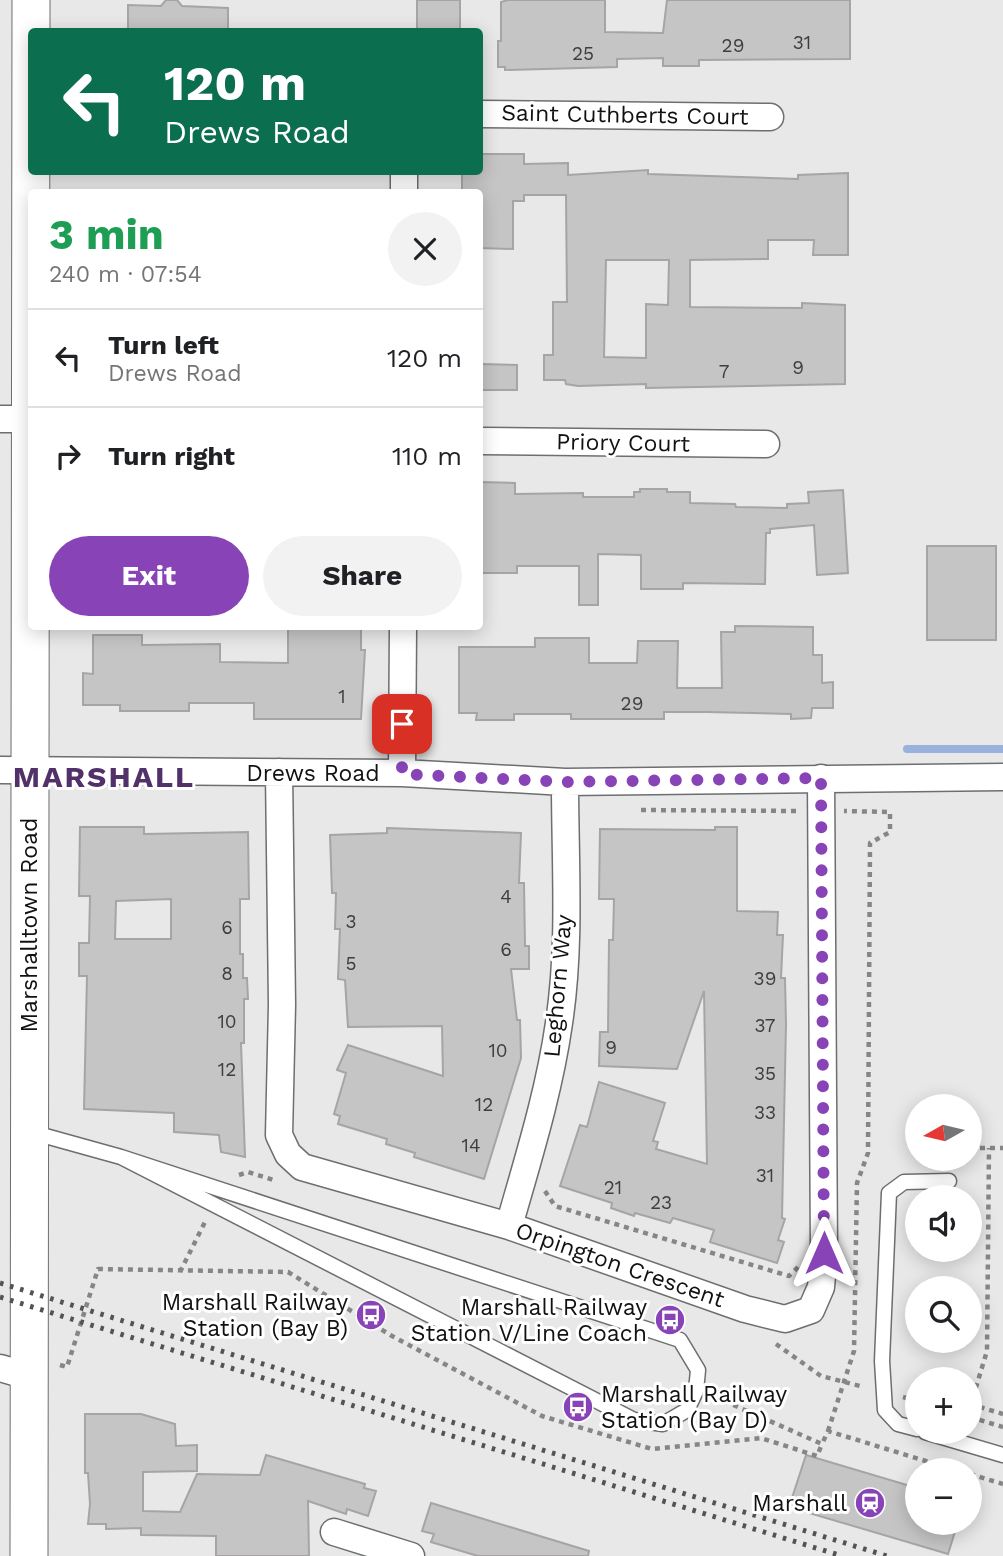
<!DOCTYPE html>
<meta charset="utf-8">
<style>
body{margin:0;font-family:"Work Sans",sans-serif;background:#f2f2f2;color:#202124;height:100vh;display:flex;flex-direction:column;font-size:26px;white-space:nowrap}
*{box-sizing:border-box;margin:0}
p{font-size:23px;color:#757577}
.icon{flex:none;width:38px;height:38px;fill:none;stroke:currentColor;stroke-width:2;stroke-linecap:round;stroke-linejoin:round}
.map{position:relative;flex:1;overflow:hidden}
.panel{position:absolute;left:28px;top:189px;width:455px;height:441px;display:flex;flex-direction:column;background:#fff;border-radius:7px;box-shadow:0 4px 18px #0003}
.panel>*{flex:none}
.hud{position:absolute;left:28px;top:28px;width:455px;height:147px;border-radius:7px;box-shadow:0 4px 18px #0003;background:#0b6e4f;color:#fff;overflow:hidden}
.needle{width:46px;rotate:262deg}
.tools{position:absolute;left:905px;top:1094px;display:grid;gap:14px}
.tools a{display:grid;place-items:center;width:77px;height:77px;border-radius:50%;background:#fff;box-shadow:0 4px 18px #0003;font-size:35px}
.pin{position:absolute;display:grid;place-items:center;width:60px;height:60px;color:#fff;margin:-30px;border-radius:14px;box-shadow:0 4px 10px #0006}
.me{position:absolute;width:77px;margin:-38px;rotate:0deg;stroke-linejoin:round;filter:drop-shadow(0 0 5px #0008)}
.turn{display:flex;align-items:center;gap:24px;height:147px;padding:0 21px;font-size:32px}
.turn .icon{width:91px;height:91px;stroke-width:2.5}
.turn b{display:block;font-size:49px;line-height:60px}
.round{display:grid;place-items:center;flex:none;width:74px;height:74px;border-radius:37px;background:#f2f2f2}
.head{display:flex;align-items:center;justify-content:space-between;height:119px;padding:0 21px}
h1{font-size:42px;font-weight:700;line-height:52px;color:#1e9e55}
.action{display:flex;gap:14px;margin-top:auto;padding:14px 21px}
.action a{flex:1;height:80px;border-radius:42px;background:#8844b7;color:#fff;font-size:28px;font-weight:700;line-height:80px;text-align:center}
.action a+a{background:#f2f2f2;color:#202124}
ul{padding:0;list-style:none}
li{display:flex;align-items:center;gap:21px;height:98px;padding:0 21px;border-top:2px solid #e0e0e0}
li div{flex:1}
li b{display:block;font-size:26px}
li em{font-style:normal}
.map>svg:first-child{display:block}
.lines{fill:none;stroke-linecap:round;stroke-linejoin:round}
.stream{stroke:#98b2dd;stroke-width:8}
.building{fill:#c6c5c5;stroke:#a6a4a5;stroke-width:2;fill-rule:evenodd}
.lane-casing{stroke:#6d6e6f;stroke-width:17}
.street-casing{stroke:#6d6e6f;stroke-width:29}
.secondary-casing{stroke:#6d6e6f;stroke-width:39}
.path{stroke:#868687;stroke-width:4.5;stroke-dasharray:5 5;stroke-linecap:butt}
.lane{stroke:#fff;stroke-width:14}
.street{stroke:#fff;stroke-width:26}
.secondary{stroke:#fff;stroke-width:37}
.rail{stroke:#535354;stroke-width:5;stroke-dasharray:3.5 7;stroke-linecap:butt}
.route{stroke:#8844b7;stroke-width:12;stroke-dasharray:0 21.6}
.labels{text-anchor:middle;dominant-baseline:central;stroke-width:6;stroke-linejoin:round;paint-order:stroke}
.number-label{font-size:19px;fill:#3e3e3f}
.street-label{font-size:23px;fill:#111112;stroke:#fff}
.poi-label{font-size:23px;fill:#111112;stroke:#fff;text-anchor:end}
.district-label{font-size:30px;font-weight:bold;letter-spacing:2px;fill:#52316a;stroke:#fff}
</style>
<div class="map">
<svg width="1003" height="1556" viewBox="0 0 1003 1556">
<rect width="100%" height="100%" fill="#e8e8e9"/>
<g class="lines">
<path class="stream" d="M907 749H1003"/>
</g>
<path class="building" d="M166 0H177L182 6 228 8V32H128V5L161 6Z
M417 0H460V32H417Z
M508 0H605V32L663 33 667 0H850V59L699 60V66H663V58L617 59V67L505 70V67H498V41H501V2Z
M480 154H524V164L568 163V175L648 170V174L798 179V175L848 173V255H813L814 240H768V259L690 260V307L802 308V303L845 305V384L646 388V384L578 386 566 384 565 380H544V355H553V302H567L566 195H524V201H513V249L480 248V192H462V172H480ZM606 260H669L668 305 646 304V358L604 357Z
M480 364 517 365V390H480Z
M480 482 515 483V494L583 493V497H634V492H640V489H667V492H690V503L735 504 736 507 787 508V504L809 503 808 492 843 490 848 573 817 575 814 525 770 529V533H766L765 584 683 583V589H641V555L598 554V605H579V566H517V573H480Z
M927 546H996V640H927Z
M288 626H361V650H365L361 719H254V703H189V711H120V705H83V673L93 674V635H142V645L220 644V662L288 663Z
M735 626 813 627V655H822V683L833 682V708H812L811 718 791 719V714L706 712H664V719H571V714H514V720H476L477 713H459V647H535V638H589V663H637L638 641H678L677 688H722L721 632H735Z
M80 827H144V834L248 832 249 899H240V954H243V978H247L248 999H244V1043H241L245 1157 221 1152 219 1135 174 1132V1113L84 1109 87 976H79V943H89L90 896H79ZM171 899V939H115L116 901Z
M715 827H737V911L778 912 777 935H783L781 978H785L786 1024 782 1218 785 1219 778 1240 784 1242 777 1263 710 1242 714 1230 673 1218 670 1223 635 1213 634 1216 611 1208 612 1203 560 1186 580 1125 587 1127 599 1082 665 1103 653 1141 658 1142 656 1149 707 1164 704 991 677 1069 599 1066 600 1032H608L609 940H613L614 899H599L600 829 715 830Z
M387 828 521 833 519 883H524L525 946H529V969H511L517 1020H520L521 1058 484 1179 414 1157 415 1153 386 1144 387 1139 338 1124 340 1116 334 1114 346 1073 337 1070 348 1045 443 1076 442 1026 348 1027 345 980 338 979 340 929H335L336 893H332L330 835 387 833Z
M85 1414H141L175 1424 176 1446 197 1445V1471L143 1472V1511L180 1512 197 1474 260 1475 266 1455 365 1484 364 1488 376 1491 368 1516 347 1509 346 1514 308 1501 309 1556H216V1536L141 1535V1528L106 1529V1524H88L90 1504 88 1473H85Z
M806 1455 917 1488V1522H958L948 1554 789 1507Z
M431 1503 589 1551 588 1556H478L431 1542 434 1534 422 1531Z"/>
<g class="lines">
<g class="lane-casing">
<path id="lane" d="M31 1132 121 1157 680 1340 698 1370 696 1391 687 1410 663 1424 634 1420 121 1157
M917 1429 898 1424 885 1410 882 1361 889 1193 904 1182 949 1181
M925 1432 1003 1455"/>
</g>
<g class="street-casing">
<path id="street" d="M480 114 770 117
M404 192V172
M0 419H30
M480 441 766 444
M0 770 402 773 565 782 1003 777
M279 772 282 1005 279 1135 288 1154 302 1167 509 1226 745 1309 785 1319 811 1310 821 1287 824 1253 821 778
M402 773 403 626
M509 1226C528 1159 549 1093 559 1023 571 944 565 862 565 782
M0 1368 31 1377
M334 1532 411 1556"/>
</g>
<g class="secondary-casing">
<path id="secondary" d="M29 1556 31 0"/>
</g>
<path class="path" d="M641 810 797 811
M970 1148H1003
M239 1175 248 1172 277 1181
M545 1191 555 1206 789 1276 798 1267
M180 1272 206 1220
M776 1344 821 1376 864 1387
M60 1365 67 1367 98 1269 288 1272 392 1336 542 1416 652 1449 761 1438 817 1456 822 1444
M914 1387 917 1388
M715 1397 822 1444 828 1431 955 1470
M903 1397 917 1401
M970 1404 1003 1414
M970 1407 987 1351 989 1148
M970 1417 1003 1427
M828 1431 854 1351 857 1183 868 1153 870 843 890 832V812L844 811
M970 1474 1003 1484"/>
<use href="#lane" class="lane"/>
<use href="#street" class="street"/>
<use href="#secondary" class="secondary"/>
<path class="rail" d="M0 1283 887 1556
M0 1297 842 1556"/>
</g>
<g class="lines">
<path class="route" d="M402 724V774L565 782 821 778 824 1253"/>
</g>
<defs>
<g id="bus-disc" transform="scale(1.575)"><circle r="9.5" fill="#8844b7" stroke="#fff"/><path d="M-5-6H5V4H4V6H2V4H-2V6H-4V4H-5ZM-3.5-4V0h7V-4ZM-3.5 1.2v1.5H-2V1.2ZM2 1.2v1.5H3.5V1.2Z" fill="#fff"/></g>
<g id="station-disc" transform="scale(1.575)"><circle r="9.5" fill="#8844b7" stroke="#fff"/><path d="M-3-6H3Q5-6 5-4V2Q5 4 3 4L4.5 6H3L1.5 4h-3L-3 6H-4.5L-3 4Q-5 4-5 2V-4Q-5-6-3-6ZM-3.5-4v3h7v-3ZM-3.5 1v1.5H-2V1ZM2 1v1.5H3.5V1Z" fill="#fff"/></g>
</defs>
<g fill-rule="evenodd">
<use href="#bus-disc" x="371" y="1315"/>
<use href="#bus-disc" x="670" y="1320"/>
<use href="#bus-disc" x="578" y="1407"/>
<use href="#station-disc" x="870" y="1503"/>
</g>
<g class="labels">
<g class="number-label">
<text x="802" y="42">31</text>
<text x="733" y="45">29</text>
<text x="583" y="53">25</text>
<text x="798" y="367">9</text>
<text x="724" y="371">7</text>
<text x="342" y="696">1</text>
<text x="632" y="703">29</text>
<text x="506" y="896">4</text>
<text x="351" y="921">3</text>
<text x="227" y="927">6</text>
<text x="506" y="949">6</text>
<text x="351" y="963">5</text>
<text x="227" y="973">8</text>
<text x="765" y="978">39</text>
<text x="227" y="1021">10</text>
<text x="765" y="1025">37</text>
<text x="611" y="1047">9</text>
<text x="498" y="1050">10</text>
<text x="227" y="1069">12</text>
<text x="765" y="1073">35</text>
<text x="484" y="1104">12</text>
<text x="765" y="1112">33</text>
<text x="471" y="1145">14</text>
<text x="765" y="1175">31</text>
<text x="613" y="1187">21</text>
<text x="661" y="1202">23</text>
</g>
<g class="street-label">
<text transform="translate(625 115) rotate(1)">Saint Cuthberts Court</text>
<text transform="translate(623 443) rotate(1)">Priory Court</text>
<text x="313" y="773">Drews Road</text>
<text transform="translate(29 925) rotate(-90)">Marshalltown Road</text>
<text transform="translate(558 986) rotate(-85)">Leghorn Way</text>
<text transform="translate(620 1265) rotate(19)">Orpington Crescent</text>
</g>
<g class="poi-label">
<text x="348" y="1302">Marshall Railway<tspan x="348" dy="26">Station (Bay B)</tspan></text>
<text x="647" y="1307">Marshall Railway<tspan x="647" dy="26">Station V/Line Coach</tspan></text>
<text x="601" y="1394" text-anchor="start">Marshall Railway<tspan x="601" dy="26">Station (Bay D)</tspan></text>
<text x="847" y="1503">Marshall</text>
</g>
<g class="district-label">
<text x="104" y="776">MARSHALL</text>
</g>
</g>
</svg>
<div class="tools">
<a><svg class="needle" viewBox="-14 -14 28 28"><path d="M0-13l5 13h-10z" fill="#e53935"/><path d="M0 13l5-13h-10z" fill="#757577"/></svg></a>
<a><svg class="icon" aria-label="sound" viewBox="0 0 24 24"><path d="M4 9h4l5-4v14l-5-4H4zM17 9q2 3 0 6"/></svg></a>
<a><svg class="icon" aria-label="search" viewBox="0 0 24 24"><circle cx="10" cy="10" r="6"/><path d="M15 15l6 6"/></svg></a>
<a>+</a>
<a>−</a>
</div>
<div class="pin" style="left:402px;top:724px;background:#d93025"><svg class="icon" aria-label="arrive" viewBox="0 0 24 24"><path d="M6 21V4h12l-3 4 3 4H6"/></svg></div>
<svg class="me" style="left:824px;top:1253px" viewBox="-20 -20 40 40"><path d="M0-17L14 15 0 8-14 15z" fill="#8844b7" stroke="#fff" stroke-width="4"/></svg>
<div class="hud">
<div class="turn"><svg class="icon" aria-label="left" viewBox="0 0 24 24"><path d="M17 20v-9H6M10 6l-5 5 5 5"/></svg><div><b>120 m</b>Drews Road</div></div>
</div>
<section class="panel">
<div class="head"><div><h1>3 min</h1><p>240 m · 07:54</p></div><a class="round"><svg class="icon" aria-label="close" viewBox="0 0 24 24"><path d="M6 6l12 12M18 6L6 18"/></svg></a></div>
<ul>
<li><svg class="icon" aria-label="left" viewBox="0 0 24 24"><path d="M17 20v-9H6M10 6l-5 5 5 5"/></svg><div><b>Turn left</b><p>Drews Road</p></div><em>120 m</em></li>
<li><svg class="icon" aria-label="right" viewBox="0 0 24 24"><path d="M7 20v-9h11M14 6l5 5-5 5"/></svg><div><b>Turn right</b></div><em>110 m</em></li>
</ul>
<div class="action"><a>Exit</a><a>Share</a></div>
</section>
</div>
